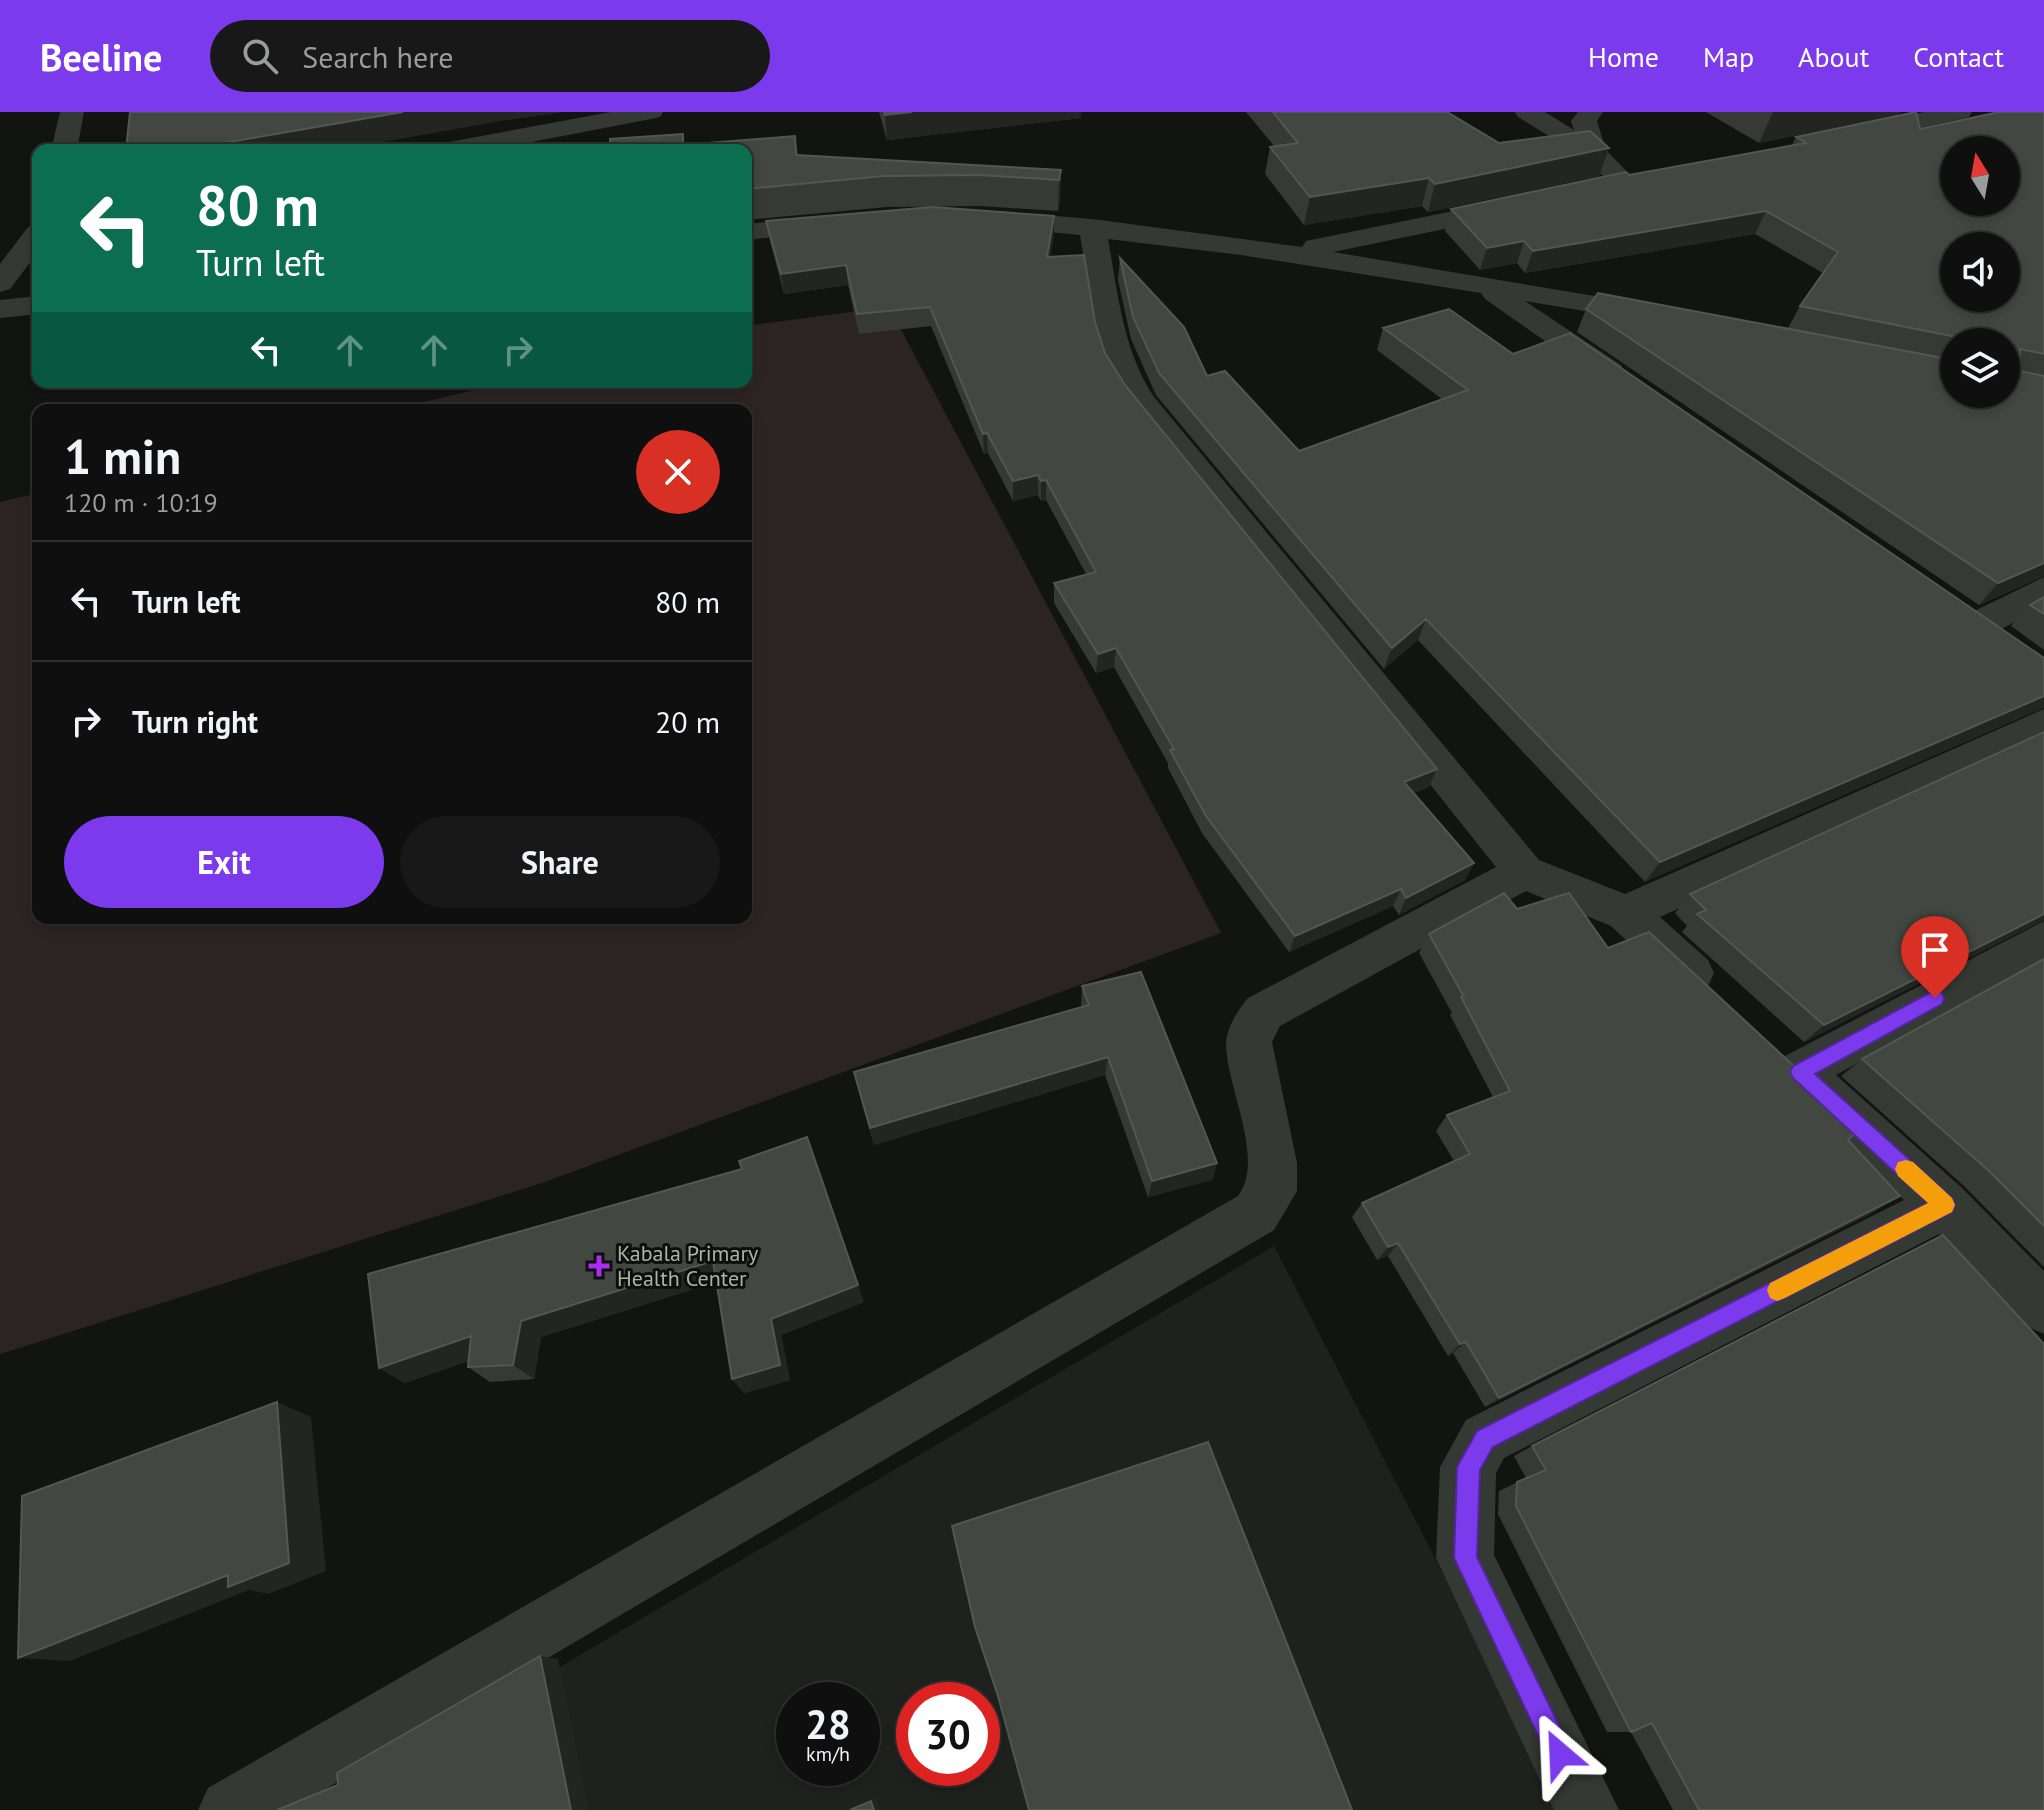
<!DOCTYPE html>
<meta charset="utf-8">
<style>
body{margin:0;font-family:"PT Sans",sans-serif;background:#171817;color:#f1f3f6;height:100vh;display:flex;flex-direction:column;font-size:30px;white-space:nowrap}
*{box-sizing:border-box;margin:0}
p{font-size:26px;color:#9b9c9e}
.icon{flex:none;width:44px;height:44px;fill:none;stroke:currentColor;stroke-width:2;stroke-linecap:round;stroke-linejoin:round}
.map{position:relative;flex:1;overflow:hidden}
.sheet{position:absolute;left:32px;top:292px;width:720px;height:520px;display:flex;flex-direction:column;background:#0e0f0e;border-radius:16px;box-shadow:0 4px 12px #0003,0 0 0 2px #2e2f2e}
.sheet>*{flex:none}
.top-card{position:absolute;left:32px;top:32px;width:720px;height:244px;border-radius:16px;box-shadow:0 4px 12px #0003,0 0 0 2px #2e2f2e;background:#0b6e4f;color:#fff;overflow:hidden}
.needle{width:52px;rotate:349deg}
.tools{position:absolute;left:1940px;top:24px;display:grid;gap:16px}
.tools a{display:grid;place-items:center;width:80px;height:80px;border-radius:50%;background:#0e0f0e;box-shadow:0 4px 12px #0003,0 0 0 2px #2e2f2e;font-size:40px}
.speed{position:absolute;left:776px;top:1570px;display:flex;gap:16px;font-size:40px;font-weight:700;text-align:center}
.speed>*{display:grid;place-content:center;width:104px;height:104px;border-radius:50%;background:#0e0f0e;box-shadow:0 4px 12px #0003,0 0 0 2px #2e2f2e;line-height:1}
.speed small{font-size:20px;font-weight:400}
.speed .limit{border:12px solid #d22;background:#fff;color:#111}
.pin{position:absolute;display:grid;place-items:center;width:68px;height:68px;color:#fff;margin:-82px -34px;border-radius:50% 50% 50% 0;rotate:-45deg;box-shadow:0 0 8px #0007}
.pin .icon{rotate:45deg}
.me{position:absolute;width:88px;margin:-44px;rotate:334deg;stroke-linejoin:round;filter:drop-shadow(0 0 6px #0008)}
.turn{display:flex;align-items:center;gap:28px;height:168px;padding:0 32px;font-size:36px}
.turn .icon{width:104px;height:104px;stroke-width:2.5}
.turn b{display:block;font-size:56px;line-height:68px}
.lanes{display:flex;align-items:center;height:76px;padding:0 32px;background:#0003;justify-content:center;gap:40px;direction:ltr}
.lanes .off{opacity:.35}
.round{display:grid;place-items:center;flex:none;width:84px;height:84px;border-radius:42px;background:#171817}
.headline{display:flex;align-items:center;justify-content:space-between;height:136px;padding:0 32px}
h1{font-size:48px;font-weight:700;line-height:60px}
.primary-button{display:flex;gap:16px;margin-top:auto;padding:16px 32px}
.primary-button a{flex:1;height:92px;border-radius:48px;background:#7c3aed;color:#fff;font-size:32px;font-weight:700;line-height:92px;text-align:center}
.primary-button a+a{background:#171817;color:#f1f3f6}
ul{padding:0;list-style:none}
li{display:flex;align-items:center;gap:24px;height:120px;padding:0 32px;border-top:2px solid #2e2f2e}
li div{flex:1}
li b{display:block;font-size:30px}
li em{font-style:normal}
header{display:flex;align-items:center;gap:48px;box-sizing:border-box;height:112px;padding:0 40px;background:#7c3aed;color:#fff}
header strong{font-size:38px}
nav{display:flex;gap:44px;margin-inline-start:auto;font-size:28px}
.search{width:560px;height:72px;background:#171817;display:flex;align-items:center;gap:20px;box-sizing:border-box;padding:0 28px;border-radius:44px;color:#9b9c9e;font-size:30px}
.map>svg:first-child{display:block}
.built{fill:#1e211e;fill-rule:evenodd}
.green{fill:#2c2423}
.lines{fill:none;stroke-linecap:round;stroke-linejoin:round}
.minor{fill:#343933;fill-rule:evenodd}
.wall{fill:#363935;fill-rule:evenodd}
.shaded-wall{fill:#222522}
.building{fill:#424741;stroke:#525851;stroke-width:2;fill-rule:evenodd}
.route{fill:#7c3aed;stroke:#51269a;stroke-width:2}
.slow{fill:#f59e0b}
.poi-dot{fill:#ad2cf2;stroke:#0d0f0d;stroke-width:3}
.labels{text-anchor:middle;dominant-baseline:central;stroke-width:6;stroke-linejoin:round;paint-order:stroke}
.poi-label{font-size:22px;fill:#a9b5a4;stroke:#0d0f0d;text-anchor:start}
</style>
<header>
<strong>Beeline</strong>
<div class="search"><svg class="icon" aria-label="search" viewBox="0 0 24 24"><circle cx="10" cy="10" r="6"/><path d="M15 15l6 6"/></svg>Search here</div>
<nav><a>Home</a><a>Map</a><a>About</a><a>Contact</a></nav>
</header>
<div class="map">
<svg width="2044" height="1698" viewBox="0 0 2044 1698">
<rect width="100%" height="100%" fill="#121412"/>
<path class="built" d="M1274 1134 1565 1698H317ZM794 1588H862V1656H794ZM914 1588H982V1656H914Z"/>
<path class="green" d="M889 195 1221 821 542 1071 0 1242V390L38 381V806H746V298H390L508 270H746V214Z"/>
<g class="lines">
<path class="minor" d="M60 0H84L77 38H51Z
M611 0H663L660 5 651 7 490 38H436L440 33 449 30Z
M1515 0H1545L1574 18 1571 9 1578 0H1603L1597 9 1606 38 1638 71 1634 77H1616L1585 46 1518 5Z
M1924 0H1972L1969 5 1860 29 1851 26 1847 21 1851 16Z
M1507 88 1517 90 1521 96 1517 102 1333 140 1660 195 1665 201 1660 207 1650 210 1525 189 1621 253 1625 260 1621 267 1610 269 1599 267 1485 187 1481 181 1241 143 1108 127C1118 182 1123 238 1154 285L1539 748 1625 782 2044 597V628L1660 805 1708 848 1714 861 1708 874 1692 880 1676 874 1611 814 1526 779 1280 914 1272 930 1297 1051V1079L1274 1118 290 1698H198L208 1676 1238 1084C1266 1047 1226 975 1226 931 1227 915 1238 898 1248 886L1496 755 1126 291 1107 260 1097 229 1080 123 993 115 983 113 979 107 983 101 993 99 1092 107 1302 135 1306 129 1316 127Z
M829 104 839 106 843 112 839 118 746 128V112Z
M38 113V140L10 177 0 180V152L28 115Z
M38 184V202L0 206V188Z
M2044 465V493C2020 505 1991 530 1964 522L1959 513 1964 504Z
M2044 809V848L1836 963 1962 1076 2044 1159V1222L2026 1214 1939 1122 1504 1346 1496 1361 1494 1443 1619 1698H1554L1436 1446 1440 1355 1466 1308 1904 1088 1799 990 1794 979 1783 975 1776 960 1783 945Z"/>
</g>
<path class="wall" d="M879 0H1081V6L887 28Z
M1246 0H1447L1499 31 1609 36 1599 64 1428 100 1422 94 1304 113 1265 62 1270 35 1274 34Z
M1706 0H1900L1899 2 1759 31Z
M2044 0V464L1979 493 1577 220 1586 197 1788 216 1800 194 1823 161 1755 122 1525 161 1517 151 1480 158 1445 119 1451 97 1792 33 1796 25 1920 17ZM1954 230H2006L1954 282Z
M683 22 685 33 795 24 798 43 1061 58 1060 88 1058 99 980 94 887 95 746 108V38H610V27Z
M1054 104V123L1050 144 1095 210 1105 241 1125 273 1429 675 1414 681 1474 751 1465 768 1399 803 1393 794 1289 840 1202 721 1168 656V651L1114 555 1096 561 1054 491V471L1086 462 1046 388 1041 389 1038 383 1013 389 988 341 984 342 931 214 859 222 848 173 784 182 770 129 766 109Z
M1120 146 1207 264 1299 339 1443 288 1377 238 1383 216 1513 242 2044 546 1645 770 1418 528 1384 557 1156 283 1131 227 1118 168Z
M2044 485V538L2011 514 2030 493Z
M1690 782 2044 808 1804 930 1682 820 1687 814 1675 801Z
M1517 797 1608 836 1848 1028 1876 1099 1485 1295 1453 1241 1448 1244 1388 1144 1377 1148 1352 1105 1362 1091 1454 1049 1436 1019 1447 1003 1493 985 1450 903 1452 901 1419 841 1429 822Z
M2044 847V1155L1964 1074 1841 964 1862 947Z
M1082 874 1217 1051 1212 1068 1148 1085 1105 963 874 1033 854 960 1081 895Z
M742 1057 864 1190 781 1223 790 1268 744 1281 732 1267 716 1170 541 1225 534 1267 490 1270 468 1255V1249L405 1271 379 1256Z
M1532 1334 2044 1698H1673L1631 1620H1607L1498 1402 1499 1379 1526 1366 1514 1344Z"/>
<path class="shaded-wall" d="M403 0H565L500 9 339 38H184Z
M912 0H1081V6L887 28 885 3Z
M1773 0H1900L1899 2 1759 31Z
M1609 36 1599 64 1428 100 1435 72Z
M1061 58 1060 88 1058 99 1059 68Z
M1429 66 1422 94 1304 113 1310 85Z
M1766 99 1755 122 1525 161 1533 139Z
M1054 104V123L1047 164V145Z
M1524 129 1517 151 1480 158 1487 136Z
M846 153 848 173 784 182 781 162Z
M987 321 988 341 984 342 983 322Z
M1038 363V383L1013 389V369Z
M1046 368V388L1041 389V369Z
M2044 451V464L1979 493 1998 471Z
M1426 507 1418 528 1384 557 1392 536Z
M1116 536 1114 555 1096 561 1098 542Z
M2044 584V596L1645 770 1660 750Z
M1437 657 1429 675 1397 688 1404 670Z
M1474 751 1465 768 1399 803 1406 786Z
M1401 777 1393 794 1289 840 1295 824Z
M2044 802V808L1804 930 1824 913Z
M1108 945 1105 963 874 1033 870 1016Z
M807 1025 864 1190 781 1223 790 1268 744 1281 732 1267 771 1207Z
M1217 1051 1212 1068 1148 1085 1152 1069Z
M1900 1084 1876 1099 1485 1295 1499 1286Z
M1398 1131 1388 1144 1377 1148 1388 1135Z
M713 1149 725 1167 541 1225 534 1267 513 1253 521 1209Z
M471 1224 493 1240 405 1271 379 1256Z
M1466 1230 1453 1241 1448 1244 1460 1232Z
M277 1290 311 1305 326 1459 268 1482 249 1478 70 1549 18 1546Z
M540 1544 558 1547 589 1698H571Z
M877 1686 880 1698H874L871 1689Z"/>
<path class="building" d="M130 0H403L184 38H126Z
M884 0H912L885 3Z
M1273 0H1447L1499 31 1590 19 1609 36 1435 72 1429 66 1310 85 1270 35 1298 31Z
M1916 0 1920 17 1999 0H2044V242L2020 237V259L2044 264V451L1998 471 1586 197 1598 181 1954 248V282H2006V230H1972V228L1800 194 1838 140 1766 99 1533 139 1524 129 1487 136 1451 97 1626 60 1629 63 1806 31 1796 25ZM1954 38H2006V90H1954ZM1954 134H2006V186H1954Z
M683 22V33L795 24 796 43 1061 58 1059 68 980 63 884 64 746 77V38H610V27Z
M933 95 1054 104 1047 145 1084 143 1095 210 1105 241 1125 273 1437 657 1404 670 1474 751 1406 786 1401 777 1295 824 1206 704 1170 638 1174 637 1116 536 1098 542 1054 471 1096 460 1046 368 1041 369 1038 363 1013 369 987 321 983 322 930 195 857 202 846 153 781 162 766 109Z
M1120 146 1184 215 1207 264 1225 259 1299 339 1468 278 1383 216 1449 197 1513 242 1570 221 2044 546V584L1660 750 1426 507 1392 536 1159 261 1133 205Z
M2044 485V502L2030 493Z
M2044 620V802L1824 913 1697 802 1706 798 1690 782Z
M1504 781 1517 797 1569 781 1608 836 1649 820 1861 1016 1848 1028 1900 1084 1499 1286 1466 1230 1460 1232 1398 1131 1388 1135 1362 1091 1470 1042 1447 1003 1510 979 1461 885H1464L1429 822Z
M2044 847V1114L1989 1059 1862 947Z
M1141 860 1217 1051 1152 1069 1108 945 870 1016 854 960 1089 893 1082 874Z
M807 1025 858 1173 771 1207 780 1253 732 1267 713 1149 521 1209 513 1253 468 1255 471 1224 379 1256 368 1162 742 1057 739 1049Z
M1943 1123 2044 1232V1698H1699L1652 1611 1631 1620 1516 1394 1517 1370 1546 1358 1532 1334Z
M277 1290 289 1451 228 1475V1463L18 1546 22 1384Z
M1208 1330 1352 1698H1029L998 1584 975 1515 952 1414Z
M540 1544 571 1698H277L338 1673 337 1661Z
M871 1689 874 1698H850Z"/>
<path class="route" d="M1935 878 1942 881 1944 886 1942 892 1815 962 1952 1086 1955 1093 1952 1100 1493 1335 1480 1358 1477 1445 1573 1642 1569 1651 1560 1655 1551 1651 1454 1446 1457 1355 1477 1319 1928 1091 1793 966 1790 960 1793 954Z"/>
<path class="slow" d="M1906 1048 1913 1050 1952 1086 1955 1093 1952 1100 1785 1186 1777 1189 1770 1186 1767 1178 1770 1171 1928 1091 1898 1064 1895 1057 1898 1050Z"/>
<path class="poi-dot" d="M595 1142h8v8h8v8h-8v8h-8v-8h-8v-8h8z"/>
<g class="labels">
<g class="poi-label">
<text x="617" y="1141">Kabala Primary<tspan x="617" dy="25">Health Center</tspan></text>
</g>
</g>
</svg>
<div class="tools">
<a><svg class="needle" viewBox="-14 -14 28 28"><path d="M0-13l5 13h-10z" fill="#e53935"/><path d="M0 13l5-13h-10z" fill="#9b9c9e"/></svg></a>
<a><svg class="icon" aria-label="sound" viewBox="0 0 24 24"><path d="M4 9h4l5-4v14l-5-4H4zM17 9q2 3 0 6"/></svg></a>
<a><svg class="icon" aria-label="layers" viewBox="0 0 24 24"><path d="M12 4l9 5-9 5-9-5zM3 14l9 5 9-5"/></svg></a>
</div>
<div class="speed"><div>28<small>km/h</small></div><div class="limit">30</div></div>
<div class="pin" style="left:1935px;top:886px;background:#d93025"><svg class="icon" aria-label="arrive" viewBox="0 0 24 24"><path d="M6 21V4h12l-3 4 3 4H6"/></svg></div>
<svg class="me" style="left:1560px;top:1642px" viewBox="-20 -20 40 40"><path d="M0-17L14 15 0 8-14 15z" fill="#7c3aed" stroke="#fff" stroke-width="4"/></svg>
<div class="top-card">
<div class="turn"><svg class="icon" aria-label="left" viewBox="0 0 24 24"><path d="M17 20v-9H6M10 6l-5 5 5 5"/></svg><div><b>80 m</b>Turn left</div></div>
<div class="lanes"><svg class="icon" aria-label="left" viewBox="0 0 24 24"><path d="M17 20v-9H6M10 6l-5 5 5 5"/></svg><svg class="icon off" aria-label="ahead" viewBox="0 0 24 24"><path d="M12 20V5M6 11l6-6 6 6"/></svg><svg class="icon off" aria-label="ahead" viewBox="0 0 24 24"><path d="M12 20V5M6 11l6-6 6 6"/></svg><svg class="icon off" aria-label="right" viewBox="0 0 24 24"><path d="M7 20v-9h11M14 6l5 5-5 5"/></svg></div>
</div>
<section class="sheet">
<div class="headline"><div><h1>1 min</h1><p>120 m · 10:19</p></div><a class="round" style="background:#d93025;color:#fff"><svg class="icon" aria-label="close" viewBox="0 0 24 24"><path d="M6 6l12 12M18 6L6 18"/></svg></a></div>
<ul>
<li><svg class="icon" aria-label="left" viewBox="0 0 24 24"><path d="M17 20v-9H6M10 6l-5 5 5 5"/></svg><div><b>Turn left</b></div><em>80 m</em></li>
<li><svg class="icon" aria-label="right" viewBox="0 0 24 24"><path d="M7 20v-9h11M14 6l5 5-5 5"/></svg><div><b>Turn right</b></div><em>20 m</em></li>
</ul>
<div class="primary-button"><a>Exit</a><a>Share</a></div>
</section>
</div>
